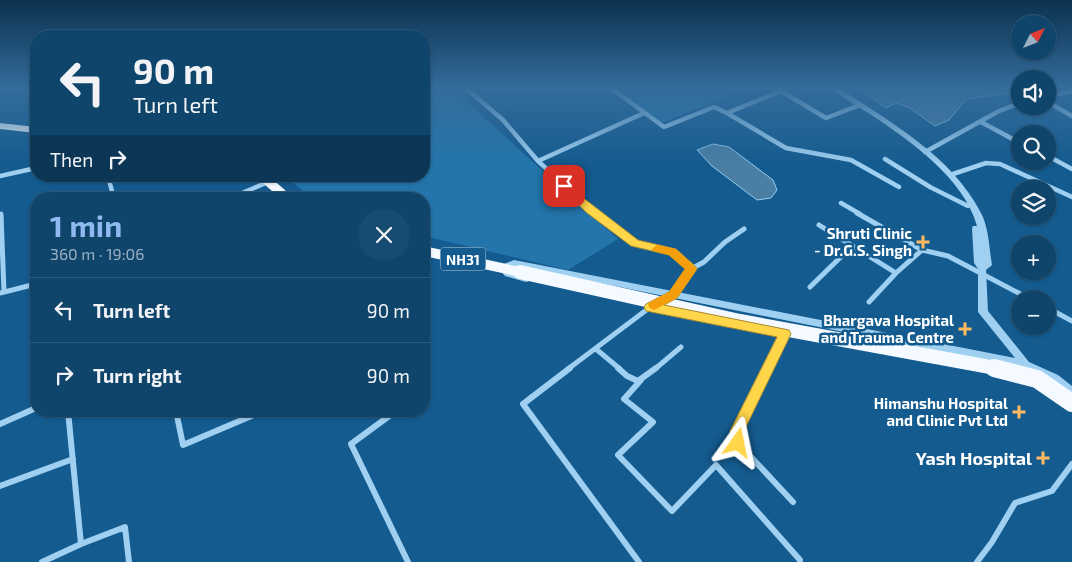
<!DOCTYPE html>
<meta charset="utf-8">
<style>
body{margin:0;font-family:"Exo 2",sans-serif;background:#184b71;color:#f1f3f6;height:100vh;display:flex;flex-direction:column;font-size:19px;white-space:nowrap}
*{box-sizing:border-box;margin:0}
p{font-size:16px;color:#9bb0c1}
.icon{flex:none;width:28px;height:28px;fill:none;stroke:currentColor;stroke-width:2;stroke-linecap:round;stroke-linejoin:round}
.map{position:relative;flex:1;overflow:hidden}
.panel{position:absolute;left:30px;top:192px;width:400px;height:225px;display:flex;flex-direction:column;background:#0f446b;border-radius:20px;box-shadow:0 1px 4px #0004,0 0 0 1px #2f5c7e}
.panel>*{flex:none}
.top-card{position:absolute;left:30px;top:30px;width:400px;height:152px;border-radius:20px;box-shadow:0 1px 4px #0004,0 0 0 1px #2f5c7e;background:#0f446b;color:#f1f3f6;overflow:hidden}
.needle{width:32px;rotate:48deg}
.tools{position:absolute;left:1011px;top:15px;display:grid;gap:10px}
.tools a{display:grid;place-items:center;width:45px;height:45px;border-radius:50%;background:#0f446b;box-shadow:0 1px 4px #0004,0 0 0 1px #2f5c7e;font-size:25px}
.pin{position:absolute;display:grid;place-items:center;width:42px;height:42px;color:#fff;margin:-21px;border-radius:10px;box-shadow:0 2px 8px #0006}
.me{position:absolute;width:55px;margin:-28px;rotate:12deg;stroke-linejoin:round;filter:drop-shadow(0 0 4px #0008)}
.turn{display:flex;align-items:center;gap:18px;height:105px;padding:0 20px;font-size:22px}
.turn .icon{width:65px;height:65px;stroke-width:2.5}
.turn b{display:block;font-size:35px;line-height:42px}
.then{display:flex;align-items:center;height:48px;padding:0 20px;background:#0003;gap:10px;font-size:19px}
.round{display:grid;place-items:center;flex:none;width:52px;height:52px;border-radius:26px;background:#184b71}
.headline{display:flex;align-items:center;justify-content:space-between;height:85px;padding:0 20px}
h1{font-size:30px;font-weight:700;line-height:38px;color:#90b9f0}
ul{padding:0;list-style:none}
li{display:flex;align-items:center;gap:15px;height:65px;padding:0 20px;border-top:1px solid #2f5c7e}
li div{flex:1}
li b{display:block;font-size:19px}
li em{font-style:normal}
.map>svg:first-child{display:block}
.green{fill:#2375ac}
.water{fill:#4a7ea3;stroke:#91cdf4}
.lines{fill:none;stroke-linecap:round;stroke-linejoin:round}
.minor-far2{stroke:#9fd0f1;stroke-width:4.5}
.minor-far1{stroke:#9fd0f1;stroke-width:5}
.minor{stroke:#9fd0f1;stroke-width:6}
.tertiary{fill:#9fd0f1;fill-rule:evenodd}
.trunk{fill:#f4faff;fill-rule:evenodd}
.trunk-bridge-far1{stroke:#f4faff;stroke-width:14}
.trunk-bridge{stroke:#f4faff;stroke-width:18}
.route{fill:#ffd54a;stroke:#a68a30}
.slow{fill:#f59e0b}
.poi-dot{fill:#ffba5f;stroke:#145b8f;stroke-width:2}
.labels{text-anchor:middle;dominant-baseline:central;stroke-width:5;stroke-linejoin:round;paint-order:stroke}
.shield{fill:#145b8f;stroke:#b8cedd;stroke-width:1}
.shield-label{font-size:14px;font-weight:bold;fill:#fff}
.poi-label{font-size:15px;font-weight:bold;fill:#fff;stroke:#145b8f;text-anchor:end}
.near-poi-label{font-size:18px;font-weight:bold;fill:#fff;stroke:#145b8f;text-anchor:end}
</style>
<div class="map">
<svg width="1072" height="562" viewBox="0 0 1072 562">
<rect width="100%" height="100%" fill="#145b8f"/>
<path class="green" d="M636 88H716L729 96 661 123 623 92Z
M453 89 618 239 568 270 424 236V199H316L306 194 286 176H424V92Z"/>
<path class="water" d="M859 88H1020V95L1003 94 966 99 949 120 935 126 910 108 896 103 886 108Z
M713 144 729 147 773 180 777 190 771 198 757 200 712 166 697 150Z"/>
<g class="lines">
<path class="minor-far2" d="M427 88H430
M466 88 503 120 538 161 596 214
M611 88 664 127 714 107 727 113 781 91 826 118 860 105
M1048 96 1072 91
M1048 102 1072 116
M727 113 786 148 851 160 899 187
M981 122 1020 143
M925 152 999 111 1020 103
M1048 156 1072 169
M885 159 930 187 968 206
M538 161 644 113
M950 175 986 163 1000 164 1072 197
M0 176 36 168
M108 176 114 199
M228 199 268 182
M841 203 860 214"/>
<path class="minor-far1" d="M594 213 634 244 672 252 691 269
M857 213 922 250
M1 214 4 292
M819 225 896 273
M810 287 852 246
M0 293 36 284
M672 295 691 269 704 262 725 242 744 229
M869 302 896 273 922 250 948 256 1030 299
M1048 308 1072 321
M596 349 620 369
M568 369 653 305
M655 369 681 347
M767 369 785 334"/>
<path class="minor" d="M570 368 523 404 639 562
M618 368 627 376 638 381 656 368
M768 368 737 431 738 443 793 502
M641 380 624 399 653 422 618 455 672 511 716 465 800 560
M176 411 183 445 263 411
M396 411 351 444 408 562
M0 424 36 408
M0 486 73 459
M81 544 125 527 129 562
M42 562 81 544 68 411
M977 562 992 542 1015 503 1052 491 1072 464"/>
<path class="tertiary" d="M832 88H839C890 122 952 156 981 213 989 228 989 248 992 265L986 270 988 311 1029 362 1058 375 1072 386V396L1050 381 1023 368 515 266 508 269 511 272 529 277 530 279 529 281 526 282 505 276 498 268 499 266 514 260 1015 358 978 312V269L974 263 972 228 973 226H977C964 178 909 140 870 114 857 106 843 98 832 88Z"/>
<path class="trunk" d="M0 123 36 127V133L0 129Z
M255 176H269L295 199H281Z
M424 246 520 267 525 268 527 272 525 276 520 277 424 256Z"/>
<path class="trunk-bridge-far1" d="M520 272 740 321 1001 369"/>
<path class="trunk-bridge" d="M994 368 1037 379 1072 403"/>
</g>
<linearGradient id="sky" x2="0" y2="1"><stop stop-color="#0b324f"/><stop offset="0.53" stop-color="#346c9b"/><stop offset="1" stop-color="#346c9b" stop-opacity="0"/></linearGradient>
<rect width="1072" height="166" fill="url(#sky)"/>
<path class="route" d="M564 183 638 240 676 249 695 266 697 269 695 272 677 298 664 305 789 330 791 334 744 431 745 443 743 448 738 450 733 448 730 431 777 337 646 311 644 307 646 304 669 292 685 269 669 255 631 246 587 213 561 188V184Z"/>
<path class="slow" d="M657 245 676 249 697 269 677 298 654 310 650 308 648 305 650 302 669 292 685 269 669 255 653 251 652 249Z"/>
<g class="poi-dot">
<path d="M920.5 234.5h5v5h5v5h-5v5h-5v-5h-5v-5h5z"/>
<path d="M962.5 321.5h5v5h5v5h-5v5h-5v-5h-5v-5h5z"/>
<path d="M1016.5 404.5h5v5h5v5h-5v5h-5v-5h-5v-5h5z"/>
<path d="M1040.5 450.5h5v5h5v5h-5v5h-5v-5h-5v-5h5z"/>
</g>
<g class="labels">
<rect class="shield" x="440.5" y="247.5" width="45" height="23" rx="4"/>
<g class="shield-label">
<text x="463" y="259">NH31</text>
</g>
<g class="poi-label">
<text x="912" y="233">Shruti Clinic<tspan x="912" dy="17">- Dr.G.S. Singh</tspan></text>
<text x="954" y="320">Bhargava Hospital<tspan x="954" dy="17">and Trauma Centre</tspan></text>
<text x="1008" y="403">Himanshu Hospital<tspan x="1008" dy="17">and Clinic Pvt Ltd</tspan></text>
</g>
<g class="near-poi-label">
<text x="1032" y="458">Yash Hospital</text>
</g>
</g>
</svg>
<div class="tools">
<a><svg class="needle" viewBox="-14 -14 28 28"><path d="M0-13l5 13h-10z" fill="#e53935"/><path d="M0 13l5-13h-10z" fill="#9bb0c1"/></svg></a>
<a><svg class="icon" aria-label="sound" viewBox="0 0 24 24"><path d="M4 9h4l5-4v14l-5-4H4zM17 9q2 3 0 6"/></svg></a>
<a><svg class="icon" aria-label="search" viewBox="0 0 24 24"><circle cx="10" cy="10" r="6"/><path d="M15 15l6 6"/></svg></a>
<a><svg class="icon" aria-label="layers" viewBox="0 0 24 24"><path d="M12 4l9 5-9 5-9-5zM3 14l9 5 9-5"/></svg></a>
<a>+</a>
<a>−</a>
</div>
<div class="pin" style="left:564px;top:186px;background:#d93025"><svg class="icon" aria-label="arrive" viewBox="0 0 24 24"><path d="M6 21V4h12l-3 4 3 4H6"/></svg></div>
<svg class="me" style="left:738px;top:443px" viewBox="-20 -20 40 40"><path d="M0-17L14 15 0 8-14 15z" fill="#ffd54a" stroke="#fff" stroke-width="4"/></svg>
<div class="top-card">
<div class="turn"><svg class="icon" aria-label="left" viewBox="0 0 24 24"><path d="M17 20v-9H6M10 6l-5 5 5 5"/></svg><div><b>90 m</b>Turn left</div></div>
<div class="then">Then<svg class="icon" aria-label="right" viewBox="0 0 24 24"><path d="M7 20v-9h11M14 6l5 5-5 5"/></svg></div>
</div>
<section class="panel">
<div class="headline"><div><h1>1 min</h1><p>360 m · 19:06</p></div><a class="round"><svg class="icon" aria-label="close" viewBox="0 0 24 24"><path d="M6 6l12 12M18 6L6 18"/></svg></a></div>
<ul>
<li><svg class="icon" aria-label="left" viewBox="0 0 24 24"><path d="M17 20v-9H6M10 6l-5 5 5 5"/></svg><div><b>Turn left</b></div><em>90 m</em></li>
<li><svg class="icon" aria-label="right" viewBox="0 0 24 24"><path d="M7 20v-9h11M14 6l5 5-5 5"/></svg><div><b>Turn right</b></div><em>90 m</em></li>
</ul>
</section>
</div>
